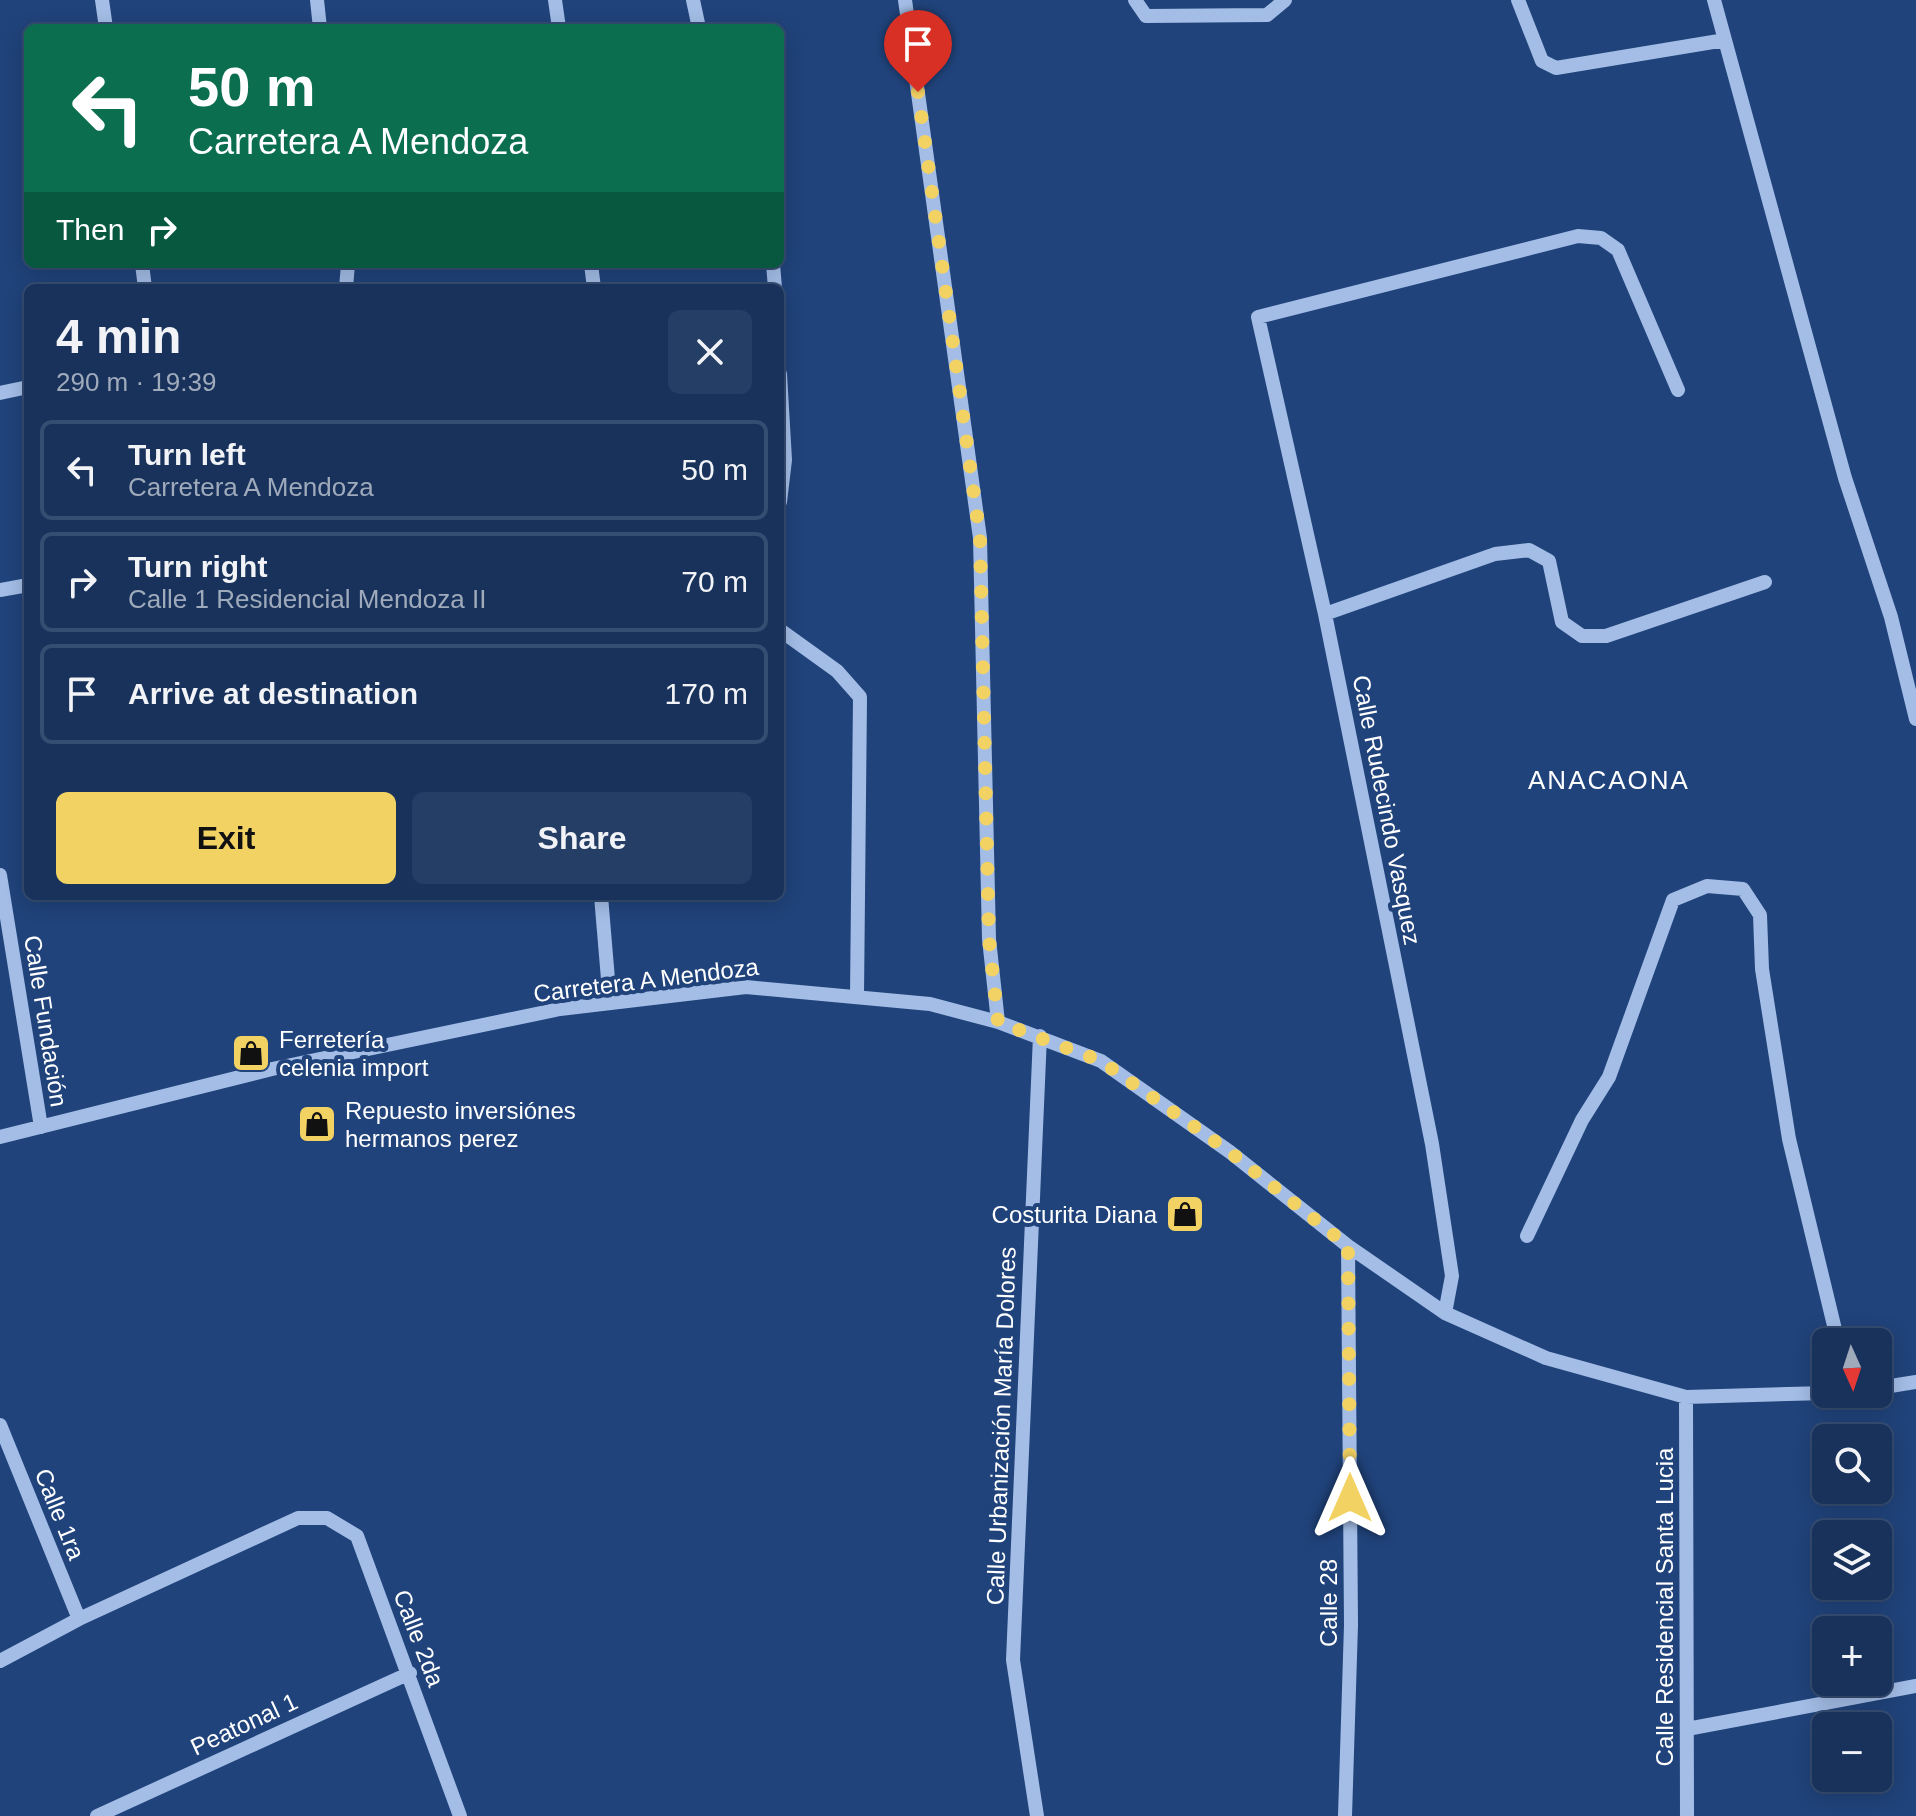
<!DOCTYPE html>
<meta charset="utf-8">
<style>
body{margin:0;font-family:Helvetica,sans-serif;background:#253e65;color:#f1f3f6;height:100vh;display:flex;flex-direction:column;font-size:30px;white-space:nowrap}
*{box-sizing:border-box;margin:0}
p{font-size:26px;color:#9faabb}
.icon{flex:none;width:44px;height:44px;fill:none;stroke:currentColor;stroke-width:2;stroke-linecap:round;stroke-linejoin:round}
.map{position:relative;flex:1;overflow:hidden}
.details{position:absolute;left:24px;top:284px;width:760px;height:616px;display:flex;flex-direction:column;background:#18325c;border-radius:12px;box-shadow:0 4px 20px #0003,0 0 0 2px #364d72}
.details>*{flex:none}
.top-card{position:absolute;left:24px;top:24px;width:760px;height:244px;border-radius:12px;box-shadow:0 4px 20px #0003,0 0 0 2px #364d72;background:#0b6e4f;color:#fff;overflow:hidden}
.needle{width:52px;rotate:177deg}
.fabs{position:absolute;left:1812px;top:1328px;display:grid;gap:16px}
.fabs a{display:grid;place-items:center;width:80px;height:80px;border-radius:12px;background:#18325c;box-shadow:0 4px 20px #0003,0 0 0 2px #364d72;font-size:40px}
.pin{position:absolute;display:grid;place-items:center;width:68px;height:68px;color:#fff;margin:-82px -34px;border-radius:50% 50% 50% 0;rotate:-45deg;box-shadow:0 0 8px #0007}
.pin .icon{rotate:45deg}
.me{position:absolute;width:88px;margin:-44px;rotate:0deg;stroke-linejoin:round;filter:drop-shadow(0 0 6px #0008)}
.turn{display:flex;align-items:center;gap:28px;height:168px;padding:0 32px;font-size:36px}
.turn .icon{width:104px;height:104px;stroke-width:2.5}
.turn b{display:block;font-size:56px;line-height:68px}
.then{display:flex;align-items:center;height:76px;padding:0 32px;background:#0003;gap:16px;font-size:30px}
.round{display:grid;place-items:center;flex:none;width:84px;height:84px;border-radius:12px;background:#253e65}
.head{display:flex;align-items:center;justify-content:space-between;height:136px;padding:0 32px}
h1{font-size:48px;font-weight:700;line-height:60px}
.button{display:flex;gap:16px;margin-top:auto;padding:16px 32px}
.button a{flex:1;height:92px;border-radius:12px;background:#f3d264;color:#111;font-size:32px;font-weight:700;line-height:92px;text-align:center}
.button a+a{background:#253e65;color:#f1f3f6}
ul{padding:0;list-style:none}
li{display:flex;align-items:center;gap:24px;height:100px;margin:0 16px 12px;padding:0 16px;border:4px solid #364d72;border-radius:12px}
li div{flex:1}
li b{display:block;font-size:30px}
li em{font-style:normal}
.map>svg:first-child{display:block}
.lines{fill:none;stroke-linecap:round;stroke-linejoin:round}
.minor{stroke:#a3bde6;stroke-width:14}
.route{stroke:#f3d264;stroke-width:14;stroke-dasharray:0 25.2}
.labels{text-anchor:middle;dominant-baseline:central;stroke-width:8;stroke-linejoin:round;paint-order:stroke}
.street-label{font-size:24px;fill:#fff;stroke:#20437b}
.poi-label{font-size:24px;fill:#fff;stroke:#20437b;text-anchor:start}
.neighbourhood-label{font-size:26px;letter-spacing:2px;fill:#fff;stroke:#20437b}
</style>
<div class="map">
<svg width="1916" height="1816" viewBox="0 0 1916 1816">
<rect width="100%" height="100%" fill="#20437b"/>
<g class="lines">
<path class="minor" d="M102 0 106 28
M317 0 320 28
M555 0 559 28
M693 0 699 28
M905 0 980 538 989 939 998 1022
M1135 0 1146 16 1267 15 1285 0
M1518 0 1542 61 1556 68 1725 40
M1714 0 1845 478 1891 617 1916 719
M142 264 145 288
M591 264 594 288
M773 264 775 288
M346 288 348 264
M780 374 785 460 780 502
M0 393 28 387
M0 590 28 585
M1325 614 1495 554 1529 550 1549 561 1562 622 1582 636H1606L1765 582
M780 630 837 671 860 697 857 996
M0 875 41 1127
M601 896 610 1003
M0 1137 272 1069 560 1009 746 987 930 1004 998 1022 1101 1061 1230 1152 1348 1246 1445 1313 1546 1358 1686 1397 1826 1393
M1527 1236 1582 1120 1609 1077 1673 900 1707 886 1743 889 1760 915 1762 969 1789 1139 1838 1342
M1445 1313 1452 1276 1432 1144 1325 614 1258 317 1578 236 1601 238 1618 250 1678 390
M1878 1388 1916 1382
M1686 1397 1687 1816
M0 1425 79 1619
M0 1661 79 1619 298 1518H327L357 1536 460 1816
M1687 1729 1916 1686
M97 1816 410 1673
M1037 1816 1013 1660 1040 1036
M1345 1816 1351 1625 1348 1246"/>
</g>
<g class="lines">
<path class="route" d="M918 92 980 538 989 939 998 1022 1101 1061 1230 1152 1348 1246 1350 1498"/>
</g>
<defs>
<g id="shop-square" transform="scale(2)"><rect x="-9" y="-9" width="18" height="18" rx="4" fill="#f3d264" stroke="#20437b"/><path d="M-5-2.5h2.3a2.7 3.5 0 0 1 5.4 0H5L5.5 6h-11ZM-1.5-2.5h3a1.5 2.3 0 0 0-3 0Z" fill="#111"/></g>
</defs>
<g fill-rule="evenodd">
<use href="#shop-square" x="251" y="1053"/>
<use href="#shop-square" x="317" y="1124"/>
<use href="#shop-square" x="1185" y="1214"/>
</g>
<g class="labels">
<g class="street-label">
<text transform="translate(1387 810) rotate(79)">Calle Rudecindo Vasquez</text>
<text transform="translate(646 980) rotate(-7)">Carretera A Mendoza</text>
<text transform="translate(46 1021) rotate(81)">Calle Fundación</text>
<text transform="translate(1001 1426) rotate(-88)">Calle Urbanización María Dolores</text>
<text transform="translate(60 1514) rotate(68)">Calle 1ra</text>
<text transform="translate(1328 1603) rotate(-90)">Calle 28</text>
<text transform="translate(1664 1607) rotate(-90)">Calle Residencial Santa Lucia</text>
<text transform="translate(419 1638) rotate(69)">Calle 2da</text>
<text transform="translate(244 1724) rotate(-25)">Peatonal 1</text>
</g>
<g class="poi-label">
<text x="279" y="1039">Ferretería<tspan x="279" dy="28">celenia import</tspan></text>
<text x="345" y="1110">Repuesto inversiónes<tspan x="345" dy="28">hermanos perez</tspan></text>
<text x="1157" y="1214" text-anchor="end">Costurita Diana</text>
</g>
<g class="neighbourhood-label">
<text x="1609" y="780">ANACAONA</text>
</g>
</g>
</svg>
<div class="fabs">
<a><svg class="needle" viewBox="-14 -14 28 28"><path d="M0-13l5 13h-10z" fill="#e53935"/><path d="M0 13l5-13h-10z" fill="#9faabb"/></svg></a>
<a><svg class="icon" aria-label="search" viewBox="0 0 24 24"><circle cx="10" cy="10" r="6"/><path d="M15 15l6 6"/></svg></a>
<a><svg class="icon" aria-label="layers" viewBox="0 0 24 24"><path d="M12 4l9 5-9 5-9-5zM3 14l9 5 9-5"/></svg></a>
<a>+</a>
<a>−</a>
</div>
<div class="pin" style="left:918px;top:92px;background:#d93025"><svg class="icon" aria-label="arrive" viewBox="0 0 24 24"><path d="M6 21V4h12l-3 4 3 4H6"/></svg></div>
<svg class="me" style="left:1350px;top:1498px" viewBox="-20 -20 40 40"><path d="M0-17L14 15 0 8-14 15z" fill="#f3d264" stroke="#fff" stroke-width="4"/></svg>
<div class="top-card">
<div class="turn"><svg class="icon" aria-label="left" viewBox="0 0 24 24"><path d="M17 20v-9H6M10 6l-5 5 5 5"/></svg><div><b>50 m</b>Carretera A Mendoza</div></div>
<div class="then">Then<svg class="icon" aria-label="right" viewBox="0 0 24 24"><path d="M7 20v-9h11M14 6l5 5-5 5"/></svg></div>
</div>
<section class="details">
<div class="head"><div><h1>4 min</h1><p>290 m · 19:39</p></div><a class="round"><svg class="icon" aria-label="close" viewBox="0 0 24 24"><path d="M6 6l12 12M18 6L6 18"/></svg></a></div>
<ul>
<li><svg class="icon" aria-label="left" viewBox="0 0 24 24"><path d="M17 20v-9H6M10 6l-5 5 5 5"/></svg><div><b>Turn left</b><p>Carretera A Mendoza</p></div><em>50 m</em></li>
<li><svg class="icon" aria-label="right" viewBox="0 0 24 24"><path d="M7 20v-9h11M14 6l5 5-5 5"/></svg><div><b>Turn right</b><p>Calle 1 Residencial Mendoza II</p></div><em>70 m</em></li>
<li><svg class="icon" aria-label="arrive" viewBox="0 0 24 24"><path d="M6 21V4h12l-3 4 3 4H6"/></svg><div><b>Arrive at destination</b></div><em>170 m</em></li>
</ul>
<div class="button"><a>Exit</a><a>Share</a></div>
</section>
</div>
